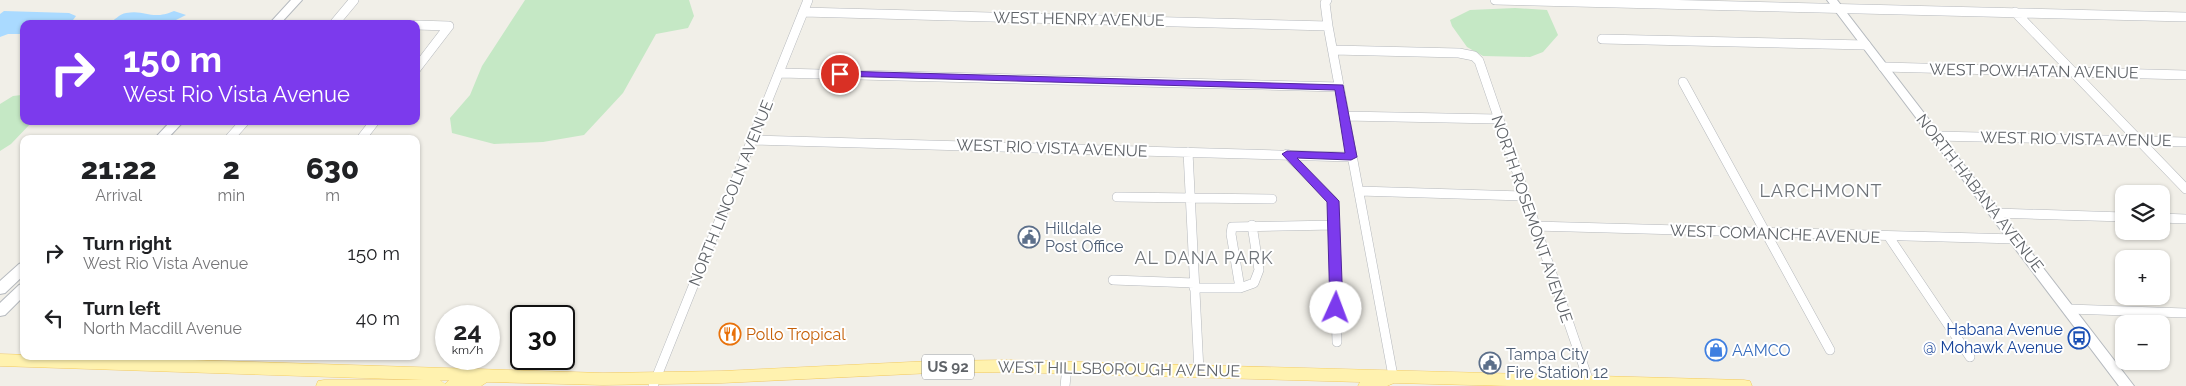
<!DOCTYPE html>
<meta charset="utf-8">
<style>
body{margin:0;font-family:Raleway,sans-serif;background:#f2f2f2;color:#202124;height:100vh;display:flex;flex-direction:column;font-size:19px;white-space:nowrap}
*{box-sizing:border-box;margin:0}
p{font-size:16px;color:#757577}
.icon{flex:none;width:28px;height:28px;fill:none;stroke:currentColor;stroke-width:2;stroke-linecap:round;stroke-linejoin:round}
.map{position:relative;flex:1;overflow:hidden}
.side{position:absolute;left:20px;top:135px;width:400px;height:225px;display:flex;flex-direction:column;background:#fff;border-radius:10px;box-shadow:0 1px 4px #0004}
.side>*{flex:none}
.guide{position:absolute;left:20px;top:20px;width:400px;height:105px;border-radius:10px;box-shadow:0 1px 4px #0004;background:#7c3aed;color:#fff;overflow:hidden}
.tools{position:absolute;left:2115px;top:185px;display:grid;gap:10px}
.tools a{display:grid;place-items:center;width:55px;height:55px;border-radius:10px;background:#fff;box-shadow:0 1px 4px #0004;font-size:25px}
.speed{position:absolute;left:435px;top:305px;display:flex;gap:10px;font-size:25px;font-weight:700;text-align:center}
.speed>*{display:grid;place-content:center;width:65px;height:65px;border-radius:50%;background:#fff;box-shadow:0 1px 4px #0004;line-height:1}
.speed small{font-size:12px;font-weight:400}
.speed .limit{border:2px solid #111;border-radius:8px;background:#fff;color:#111}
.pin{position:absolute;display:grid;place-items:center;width:42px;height:42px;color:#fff;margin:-21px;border:2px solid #fff;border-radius:50%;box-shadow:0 1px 5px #0007}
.me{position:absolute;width:55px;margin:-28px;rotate:2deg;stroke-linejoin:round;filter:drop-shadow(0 0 4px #0008)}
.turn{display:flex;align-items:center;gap:18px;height:105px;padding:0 20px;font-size:22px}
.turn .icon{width:65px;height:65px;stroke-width:2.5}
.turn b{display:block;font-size:35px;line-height:42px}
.eta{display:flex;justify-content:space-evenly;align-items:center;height:85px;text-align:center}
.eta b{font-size:30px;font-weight:800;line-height:35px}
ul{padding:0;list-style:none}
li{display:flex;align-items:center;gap:15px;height:65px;padding:0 20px}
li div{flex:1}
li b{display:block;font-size:19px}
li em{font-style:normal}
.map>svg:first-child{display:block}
.green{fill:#c5e8c5}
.water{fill:#aadaff}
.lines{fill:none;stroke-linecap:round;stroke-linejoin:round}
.street-casing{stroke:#b5b8bc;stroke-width:10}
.secondary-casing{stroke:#b6babf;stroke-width:2}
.primary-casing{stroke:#f2c960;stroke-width:1}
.street{stroke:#fff;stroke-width:9}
.secondary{fill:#fff;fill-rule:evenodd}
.primary{fill:#fff2af;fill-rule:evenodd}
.route{fill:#7c3aed;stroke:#51269a}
.labels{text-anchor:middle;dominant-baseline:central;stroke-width:4;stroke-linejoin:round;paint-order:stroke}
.shield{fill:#fff;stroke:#8f9295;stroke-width:1}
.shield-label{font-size:15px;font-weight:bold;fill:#5f6368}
.street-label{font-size:16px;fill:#5f6368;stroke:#fff}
.service-label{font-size:16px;fill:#4e5e75;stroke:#fff;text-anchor:start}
.transit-label{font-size:16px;fill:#164399;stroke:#fff;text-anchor:end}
.food-label{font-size:16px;fill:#c56008;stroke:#fff;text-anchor:start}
.shop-label{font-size:16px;fill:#366cbe;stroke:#fff;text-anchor:start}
.neighbourhood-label{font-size:18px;letter-spacing:1px;fill:#70757a;stroke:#fff}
</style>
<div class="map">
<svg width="2186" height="386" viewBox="0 0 2186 386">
<rect width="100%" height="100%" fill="#f1efe8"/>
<path class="green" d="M525 0H689L694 16 688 28 656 34 623 93 584 135 543 142 494 144 452 133 450 118 470 95 482 66Z
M1515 8 1547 10 1558 35 1543 52 1530 57 1483 56 1467 47 1452 26 1450 20 1470 10Z
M21 95 24 97V121H33L11 144 0 151V104L13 96Z"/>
<path class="water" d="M4 11 69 13 76 16 70 24H24V34H8L0 37V14Z
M174 11 186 15 168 24 155 21 150 24H109C114 20 120 14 126 13 146 9 151 21 174 11Z"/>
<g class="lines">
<g class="street-casing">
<path id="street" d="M1327 0 1325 3 1328 26 1393 376
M1495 0 2186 17
M803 12 1328 26
M2015 12 2186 189
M334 24 354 0
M416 25 449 26
M1602 39 1866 45
M1333 50 1459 53 1474 56 1479 61 1589 382
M1883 67 2186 75
M416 69 449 26
M780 73 1339 87
M1683 82 1830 350
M1344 116 1497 119
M1936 136 2186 142
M229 139 245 121
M361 139 375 121
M753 140 1351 157
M1188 152 1199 371
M1287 154 1333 201 1337 342
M1359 191 1523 196
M1117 197 1272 199
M1996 213 2124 217
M2161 218 2186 219
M1534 226 2016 239
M1889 237 1970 357
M1113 280 1194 283
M1194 288H1240L1254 283 1259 270 1252 225
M1240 288 1231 234 1232 227 1335 225
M2068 309 2186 313
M653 386 808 0
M1065 386 1067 367"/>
</g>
<g class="secondary-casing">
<path id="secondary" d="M291 0H302L280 24H269Z
M1827 0H1837L2134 386H2119Z
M171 121H184L167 139H154Z
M24 262V275L5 293 0 294V281L19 264Z
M24 283V296L5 315 0 316V303L19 285Z"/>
</g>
<g class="primary-casing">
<path id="primary" d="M0 354 603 373 722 371 932 361 1008 360 1744 380 1750 381 1752 386H1511L1394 383 1387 386H1358L1360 382 1008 372 932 373 722 383 603 385 487 382 481 386H316L318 381 324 380H424L0 366ZM440 380H449L445 384Z"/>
</g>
<use href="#street" class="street"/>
<use href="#secondary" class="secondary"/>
<use href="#primary" class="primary"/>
</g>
<path class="route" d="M840 71 1343 85 1357 157 1351 160 1297 158 1339 201 1343 308 1336 313 1330 308 1327 202 1282 154 1287 151 1345 153 1335 90 836 76V72Z"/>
<defs>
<g id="civic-ring" transform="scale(1.125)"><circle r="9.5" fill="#fff" stroke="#5c6f8a" stroke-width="1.5"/><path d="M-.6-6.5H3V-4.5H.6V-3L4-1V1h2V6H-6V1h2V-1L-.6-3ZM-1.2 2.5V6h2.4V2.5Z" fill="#5c6f8a"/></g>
<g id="restaurant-ring" transform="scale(1.125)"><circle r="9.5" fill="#fff" stroke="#e8710a" stroke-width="1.5"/><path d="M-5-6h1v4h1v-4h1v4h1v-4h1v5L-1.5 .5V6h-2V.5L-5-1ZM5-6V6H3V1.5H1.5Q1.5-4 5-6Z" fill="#e8710a"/></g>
<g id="bus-ring" transform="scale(1.125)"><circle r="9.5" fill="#fff" stroke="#1a4fb4" stroke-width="1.5"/><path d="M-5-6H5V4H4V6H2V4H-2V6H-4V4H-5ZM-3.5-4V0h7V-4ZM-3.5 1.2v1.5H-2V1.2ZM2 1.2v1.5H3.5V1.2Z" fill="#1a4fb4"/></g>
<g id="shop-ring" transform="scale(1.125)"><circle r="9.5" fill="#fff" stroke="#3f7fe0" stroke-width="1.5"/><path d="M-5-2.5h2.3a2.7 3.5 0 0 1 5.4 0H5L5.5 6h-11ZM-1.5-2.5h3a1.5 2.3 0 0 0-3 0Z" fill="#3f7fe0"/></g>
</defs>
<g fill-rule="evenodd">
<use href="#civic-ring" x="1029" y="237"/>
<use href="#restaurant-ring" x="730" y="334"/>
<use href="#bus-ring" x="2079" y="338"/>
<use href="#shop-ring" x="1716" y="350"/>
<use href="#civic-ring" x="1490" y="363"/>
</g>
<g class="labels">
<rect class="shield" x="922" y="354.5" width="52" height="25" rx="4"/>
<g class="shield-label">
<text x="948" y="367">US 92</text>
</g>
<g class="street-label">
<text transform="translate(1079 19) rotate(1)">WEST HENRY AVENUE</text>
<text transform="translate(2034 71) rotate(1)">WEST POWHATAN AVENUE</text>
<text transform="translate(2076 139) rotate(1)">WEST RIO VISTA AVENUE</text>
<text transform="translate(1052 148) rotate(2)">WEST RIO VISTA AVENUE</text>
<text transform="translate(731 193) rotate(-68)">NORTH LINCOLN AVENUE</text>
<text transform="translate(1980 193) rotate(52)">NORTH HABANA AVENUE</text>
<text transform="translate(1532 219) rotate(71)">NORTH ROSEMONT AVENUE</text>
<text transform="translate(1775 234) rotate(2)">WEST COMANCHE AVENUE</text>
<text transform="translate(1119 369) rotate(1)">WEST HILLSBOROUGH AVENUE</text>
</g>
<g class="service-label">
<text x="1045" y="228">Hilldale<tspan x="1045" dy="18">Post Office</tspan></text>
<text x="1506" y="354">Tampa City<tspan x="1506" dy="18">Fire Station 12</tspan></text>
</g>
<g class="transit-label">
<text x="2063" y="329">Habana Avenue<tspan x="2063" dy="18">@ Mohawk Avenue</tspan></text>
</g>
<g class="food-label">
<text x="746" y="334">Pollo Tropical</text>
</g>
<g class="shop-label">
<text x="1732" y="350">AAMCO</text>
</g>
<g class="neighbourhood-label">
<text x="1821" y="190">LARCHMONT</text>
<text x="1204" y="257">AL DANA PARK</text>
</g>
</g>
</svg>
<div class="tools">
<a><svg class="icon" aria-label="layers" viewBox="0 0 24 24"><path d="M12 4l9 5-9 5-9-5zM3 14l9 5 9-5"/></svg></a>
<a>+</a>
<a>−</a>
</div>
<div class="speed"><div>24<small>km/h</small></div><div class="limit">30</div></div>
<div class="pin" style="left:840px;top:74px;background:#d93025"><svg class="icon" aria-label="arrive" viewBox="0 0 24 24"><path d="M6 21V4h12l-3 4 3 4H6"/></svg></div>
<svg class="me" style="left:1336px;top:308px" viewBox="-20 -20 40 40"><circle r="19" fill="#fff"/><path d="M0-13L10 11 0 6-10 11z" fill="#7c3aed"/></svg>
<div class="guide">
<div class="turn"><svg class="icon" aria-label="right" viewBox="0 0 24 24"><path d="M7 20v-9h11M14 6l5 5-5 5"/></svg><div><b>150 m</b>West Rio Vista Avenue</div></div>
</div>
<section class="side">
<div class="eta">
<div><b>21:22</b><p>Arrival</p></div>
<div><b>2</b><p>min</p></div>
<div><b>630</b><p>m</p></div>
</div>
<ul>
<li><svg class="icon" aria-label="right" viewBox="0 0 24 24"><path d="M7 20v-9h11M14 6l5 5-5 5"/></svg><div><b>Turn right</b><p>West Rio Vista Avenue</p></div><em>150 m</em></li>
<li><svg class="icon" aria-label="left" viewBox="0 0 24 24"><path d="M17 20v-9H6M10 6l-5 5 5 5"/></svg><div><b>Turn left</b><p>North Macdill Avenue</p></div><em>40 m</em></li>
</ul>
</section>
</div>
